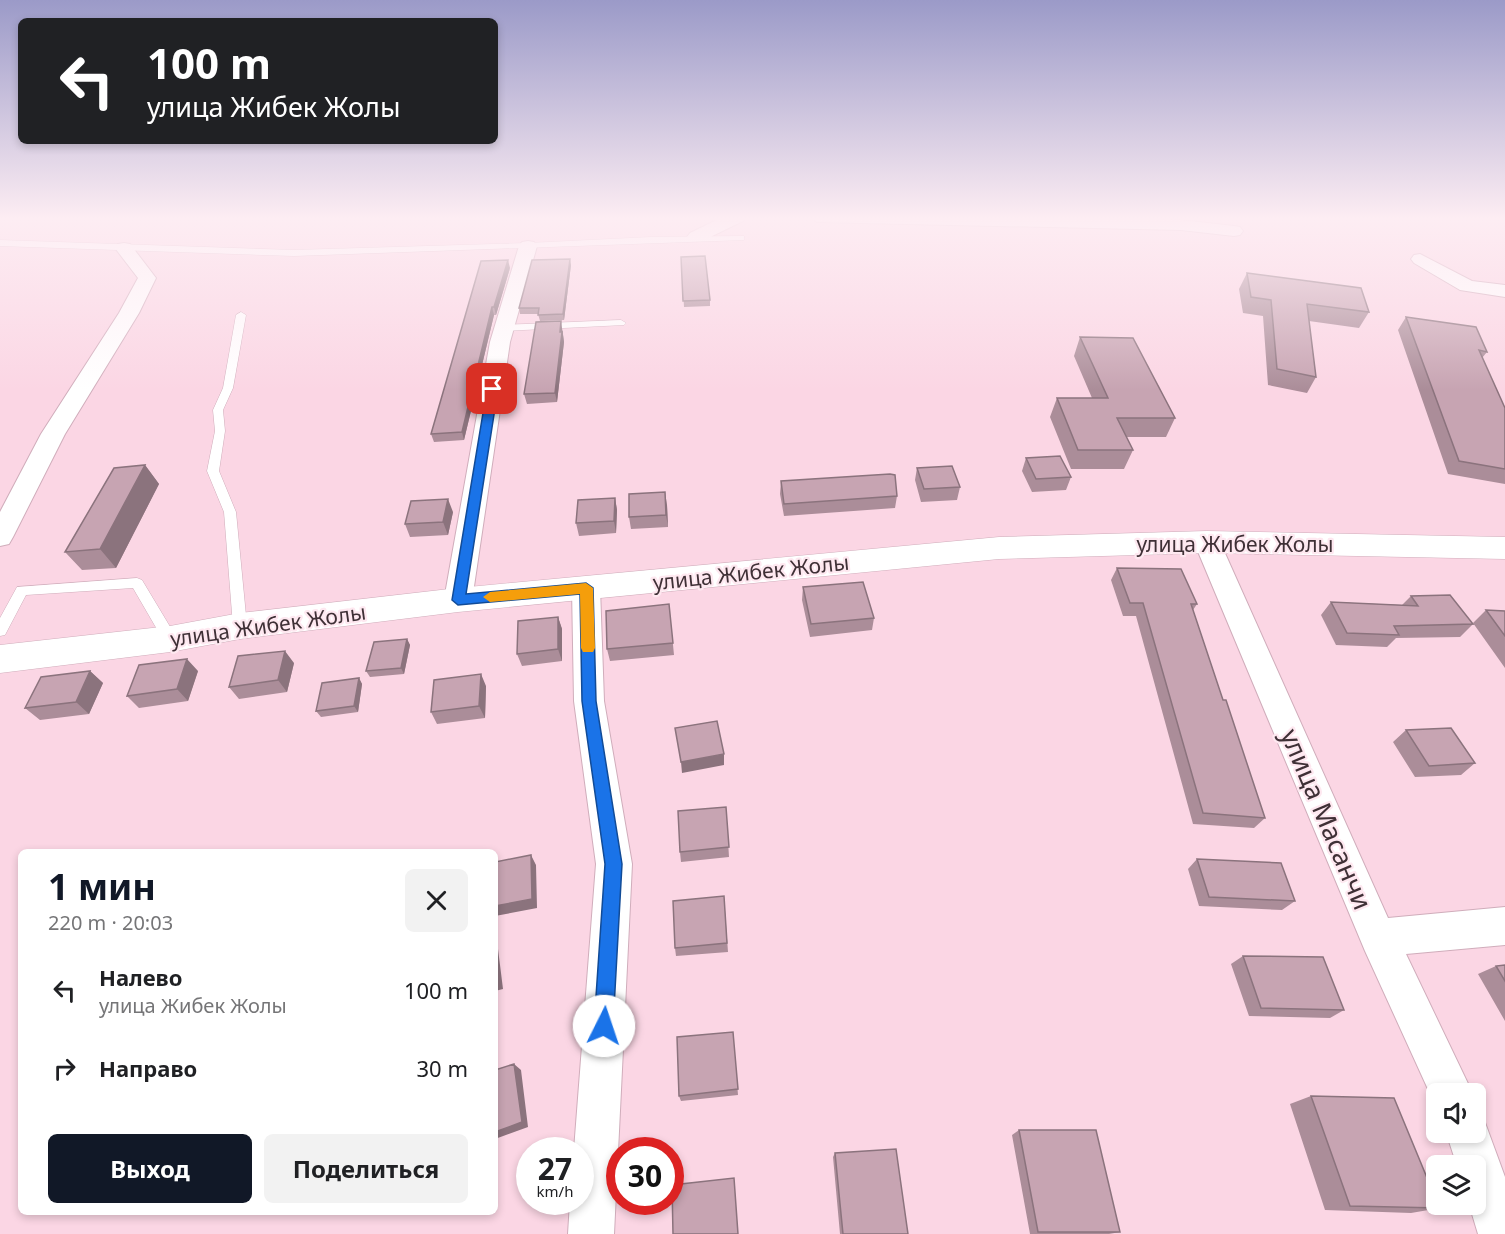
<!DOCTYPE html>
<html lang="ru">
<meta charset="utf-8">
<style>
body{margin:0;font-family:"Noto Sans",sans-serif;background:#f2f2f2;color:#202124;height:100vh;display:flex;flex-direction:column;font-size:22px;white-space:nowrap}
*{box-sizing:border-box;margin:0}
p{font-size:20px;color:#757577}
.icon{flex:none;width:33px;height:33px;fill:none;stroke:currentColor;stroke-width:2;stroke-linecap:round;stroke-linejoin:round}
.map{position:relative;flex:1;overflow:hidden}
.details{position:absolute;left:18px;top:849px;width:480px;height:366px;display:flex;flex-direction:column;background:#fff;border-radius:9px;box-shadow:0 3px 9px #0003}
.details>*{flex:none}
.banner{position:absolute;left:18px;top:18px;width:480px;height:126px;border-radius:9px;box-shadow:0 3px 9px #0003;background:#202124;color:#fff;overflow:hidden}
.controls{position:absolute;left:1426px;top:1083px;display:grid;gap:12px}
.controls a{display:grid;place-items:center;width:60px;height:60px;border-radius:9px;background:#fff;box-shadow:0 3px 9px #0003;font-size:30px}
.speed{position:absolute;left:516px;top:1137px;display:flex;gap:12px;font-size:30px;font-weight:700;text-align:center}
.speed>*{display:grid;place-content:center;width:78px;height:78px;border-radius:50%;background:#fff;box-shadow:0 3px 9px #0003;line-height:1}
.speed small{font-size:15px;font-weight:400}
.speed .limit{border:9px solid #d22;background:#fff;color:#111}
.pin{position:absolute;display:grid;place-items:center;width:51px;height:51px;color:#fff;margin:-26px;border-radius:12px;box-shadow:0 3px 9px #0006}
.me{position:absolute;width:66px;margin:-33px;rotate:4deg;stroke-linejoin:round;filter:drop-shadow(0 0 4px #0008)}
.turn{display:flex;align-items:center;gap:21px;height:126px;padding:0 30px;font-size:27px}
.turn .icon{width:78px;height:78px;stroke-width:2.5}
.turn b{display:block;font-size:42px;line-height:51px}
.round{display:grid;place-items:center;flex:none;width:63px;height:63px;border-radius:9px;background:#f2f2f2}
.headline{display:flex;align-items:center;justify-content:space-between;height:102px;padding:0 30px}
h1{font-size:36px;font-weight:700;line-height:45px;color:#111827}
.cta{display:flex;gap:12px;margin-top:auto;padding:12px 30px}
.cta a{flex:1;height:69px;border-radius:9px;background:#111827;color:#fff;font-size:24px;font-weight:700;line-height:69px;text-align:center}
.cta a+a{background:#f2f2f2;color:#202124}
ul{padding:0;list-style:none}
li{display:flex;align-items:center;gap:18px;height:78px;padding:0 30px}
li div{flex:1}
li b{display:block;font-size:22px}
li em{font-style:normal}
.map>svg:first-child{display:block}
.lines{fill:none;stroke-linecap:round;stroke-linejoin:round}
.service-casing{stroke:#d0adbb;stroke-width:1}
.minor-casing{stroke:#d0adbb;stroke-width:2}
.primary-casing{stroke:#d0adbb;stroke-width:1}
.service{fill:#fff;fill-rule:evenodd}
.minor{fill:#fff;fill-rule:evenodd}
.primary{fill:#fff;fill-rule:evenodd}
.wall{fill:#ab8d99}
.shaded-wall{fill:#8b737d}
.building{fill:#c7a4b2;stroke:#8b737d;stroke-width:1.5}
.route{fill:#1a73e8;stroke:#114b97;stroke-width:1.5}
.slow{fill:#f59e0b}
.labels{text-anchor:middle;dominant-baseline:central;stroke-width:4.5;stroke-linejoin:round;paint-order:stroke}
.street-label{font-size:21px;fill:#3f3036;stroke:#fee8f0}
.near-street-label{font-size:26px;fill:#3f3036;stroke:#fee8f0}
</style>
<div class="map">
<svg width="1505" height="1234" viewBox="0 0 1505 1234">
<rect width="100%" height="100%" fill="#fbd6e4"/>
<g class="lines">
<g class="service-casing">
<path id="service" d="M741 236H744V240L294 256 0 246V240L294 250 528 243 651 237Z
M241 312 246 315 233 388 223 410 225 431 219 471 236 512 247 626 245 630H235L233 626 224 512 207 471 215 431 213 410 223 388 236 315Z
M621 320 626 323 624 325 504 331 499 328 504 325Z
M137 578 142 580 175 635 177 639 175 643H165L133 588 26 595 5 635 0 636V618L17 587Z"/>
</g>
<g class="minor-casing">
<path id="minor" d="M723 217H745L743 221 702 241H690L687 237 690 233Z
M809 217 1181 220 1234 226 1240 227 1243 231 1240 235 1234 236 1181 230 817 222Z
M528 241 534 242 537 246 510 342 472 600 468 607 458 611 448 607 444 600 490 342 519 246 522 242Z
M124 243 130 244 156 278 139 313 65 434 13 537 9 544 0 546V512L41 434 119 313 138 278 115 248 118 244Z
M1420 254 1472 281 1505 285V297L1460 290 1414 263 1411 259 1414 255Z
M1207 533 1216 535 1220 542 1388 918 1505 907V945L1406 954 1473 1094H1437V1109L1365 951 1194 542 1198 535Z
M586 578 596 581 600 588 604 701 632 864 614 1234H568L570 1202H580V1150H574L596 864 574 701 572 588 576 581Z
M1476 1114 1483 1117 1505 1177V1234H1478L1469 1204H1476V1166H1457L1446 1132H1476Z"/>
</g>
<g class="primary-casing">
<path id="primary" d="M1207 531 1505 537V559L1207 553 999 559 458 612 240 639 170 652 0 673V645L170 626 240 613 458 588 999 537Z"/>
</g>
<use href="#service" class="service"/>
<use href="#minor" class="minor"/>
<use href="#primary" class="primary"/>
</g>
<path class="wall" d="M681 257 710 300V306L684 307Z
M571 265 564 320 540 321 538 314H520L519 308Z
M510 268 496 315H494L464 440 434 442 431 434Z
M1247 273 1369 312 1359 328 1309 321 1316 377 1307 393 1268 385 1263 316 1243 313 1239 289Z
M1406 317 1487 352 1482 358 1505 408V484L1448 474 1398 330Z
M563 330V334L564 342 557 402 527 404 524 394Z
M1080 337 1175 418 1166 437H1126L1133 450 1124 469H1071L1050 417 1057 398H1092L1074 356Z
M1026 458 1071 477 1066 490 1032 492 1022 471Z
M145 465 159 484 116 568 82 570 65 552Z
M917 468 960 487 957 500 921 502 915 480Z
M781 481 897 496 895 508 784 516 780 494Z
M615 498 617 510 616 533 579 536 576 523Z
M667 505 668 527 631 529 629 517Z
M453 512 448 535 410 537 405 524Z
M1117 568 1197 604 1193 610 1223 700 1265 818 1254 828 1193 824 1136 616H1123L1111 580Z
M803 587 874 618 872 630 810 637 802 600Z
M1411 596 1473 624 1460 637 1396 638 1387 647 1336 645 1321 615 1331 602 1402 605Z
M669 604 674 655 610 661 607 649Z
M1486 610 1505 611V668L1473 623Z
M558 617 562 629V661L522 666 517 654Z
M407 639 410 645 404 674 370 677 366 671Z
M294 663 287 692 239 699 229 687Z
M90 671 103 683 89 714 40 720 25 708Z
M198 671 188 701 139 708 127 696Z
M359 678 362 684 358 712 321 717 316 711Z
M486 686 485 718 437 724 431 712Z
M1406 730 1475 763 1461 775 1415 777 1393 742Z
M726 807 729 857 681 862 680 852Z
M1197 859 1295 901 1282 910 1199 906 1188 869Z
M724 896 728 952 676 956 675 948Z
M1243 956 1344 1010 1330 1018 1249 1016 1231 964Z
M1505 965V1021L1478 974 1496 966Z
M733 1032 738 1095 681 1101 679 1096Z
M1311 1096 1440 1208 1411 1213 1325 1210 1290 1104Z
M1019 1130 1120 1232 1109 1234H1030L1012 1135Z
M835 1153 908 1234H840L833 1157Z"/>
<path class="shaded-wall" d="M570 259 571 265 564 320 563 314Z
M508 260 510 268 496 315 494 307Z
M492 307 494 315 464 440 462 432Z
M561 321 564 342 557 402 555 393Z
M145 465 159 484 116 568 100 549Z
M665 492 667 505 668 527 666 515Z
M615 498 617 510 616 533 614 521Z
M448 499 453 512 448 535 443 522Z
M558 617 562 629V661L558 649Z
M407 639 410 645 404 674 401 668Z
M285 651 294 663 287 692 278 680Z
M187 659 198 671 188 701 177 689Z
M90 671 103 683 89 714 76 702Z
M481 674 486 686 485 718 479 706Z
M359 678 362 684 358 712 354 706Z
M724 754V765L682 773 681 762Z
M531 855 536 865 537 908 495 916V906Z
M495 938 497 941 503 989 495 991Z
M514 1064 521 1070 528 1127 495 1139V1132Z"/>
<path class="building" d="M705 256 710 300 683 301 681 257Z
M570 259 563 314 538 315 539 308H519L532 260Z
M508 260 494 307H492L462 432 431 434 481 261Z
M1247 273 1361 288 1369 312 1307 304 1316 377 1277 369 1271 300 1251 297Z
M1406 317 1476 327 1487 352 1479 350 1505 408V469L1459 461Z
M561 321 560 332H562L555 393 524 394 536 322Z
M1080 337 1133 338 1175 418H1117L1133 450H1078L1057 398H1108Z
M1060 456 1071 477 1036 479 1026 458Z
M145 465 100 549 65 552 114 468Z
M952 466 960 487 924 489 917 468Z
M890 474 895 475 897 496 784 504 781 481Z
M665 492 666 515 629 517V494Z
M615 498 614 521 576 523 578 500Z
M448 499 443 522 405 524 411 501Z
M1117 568 1181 569 1197 604H1191L1223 700H1226L1265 818 1203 813 1143 603H1130Z
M863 582 874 618 811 624 803 587Z
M1450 595 1473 624 1394 626 1399 635 1347 633 1331 602 1418 606 1411 596Z
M669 604 673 643 607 649 606 611Z
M1486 610 1505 611V636Z
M558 617V649L517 654 518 621Z
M407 639 401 668 366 671 374 642Z
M285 651 278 680 229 687 238 656Z
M187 659 177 689 127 696 139 665Z
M90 671 76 702 25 708 41 677Z
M481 674 479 706 431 712 434 680Z
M359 678 354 706 316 711 322 683Z
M717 721 724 754 681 762 675 728Z
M1451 728 1475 763 1429 766 1406 730Z
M726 807 729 847 680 852 678 811Z
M531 855 532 899 495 906V862Z
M1197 859 1281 863 1295 901 1209 897Z
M724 896 727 943 675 948 673 901Z
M1243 956 1323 957 1344 1010 1261 1008Z
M495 964 497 981 495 982Z
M1505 965V981L1496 966Z
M733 1032 738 1089 679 1096 677 1037Z
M514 1064 522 1122 495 1132V1070Z
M1311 1096 1394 1098 1437 1202V1204H1438L1440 1208 1350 1206Z
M1019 1130H1096L1120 1232H1038Z
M896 1149 908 1234H843L835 1153Z
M734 1178 738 1234H673L672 1185Z"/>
<linearGradient id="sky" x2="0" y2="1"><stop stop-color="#9b9ac8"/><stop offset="0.56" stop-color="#fdedf3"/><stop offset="1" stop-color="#fdedf3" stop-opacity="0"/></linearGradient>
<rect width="1505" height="390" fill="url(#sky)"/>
<path class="route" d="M492 386 498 389 466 594 586 583 593 588 596 701 622 864 613 1026 611 1033 604 1036 597 1033 594 1026 605 864 582 701 580 594 458 605 452 600 487 389Z"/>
<path class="slow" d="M586 583 593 588 595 648 593 652H583L581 648 580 594 490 602 483 597 490 592Z"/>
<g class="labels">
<g class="street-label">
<text x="1235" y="544">улица Жибек Жолы</text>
<text transform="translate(751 572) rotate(-6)">улица Жибек Жолы</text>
<text transform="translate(268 625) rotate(-8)">улица Жибек Жолы</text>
</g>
<g class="near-street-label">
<text transform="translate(1327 819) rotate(67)">улица Масанчи</text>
</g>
</g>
</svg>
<div class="controls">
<a><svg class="icon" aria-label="sound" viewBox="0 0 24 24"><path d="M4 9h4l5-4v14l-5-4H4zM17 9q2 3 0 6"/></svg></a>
<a><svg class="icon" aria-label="layers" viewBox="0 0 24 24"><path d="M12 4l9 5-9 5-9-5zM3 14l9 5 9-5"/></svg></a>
</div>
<div class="speed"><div>27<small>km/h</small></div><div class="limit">30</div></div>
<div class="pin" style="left:492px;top:389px;background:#d93025"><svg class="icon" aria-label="arrive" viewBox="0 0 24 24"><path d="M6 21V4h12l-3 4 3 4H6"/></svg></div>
<svg class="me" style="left:604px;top:1026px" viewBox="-20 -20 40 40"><circle r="19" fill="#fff"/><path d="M0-13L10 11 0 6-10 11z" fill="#1a73e8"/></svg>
<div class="banner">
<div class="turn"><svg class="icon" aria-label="left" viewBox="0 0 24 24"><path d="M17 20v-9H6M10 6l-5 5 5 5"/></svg><div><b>100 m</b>улица Жибек Жолы</div></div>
</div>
<section class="details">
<div class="headline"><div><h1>1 мин</h1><p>220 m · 20:03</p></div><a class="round"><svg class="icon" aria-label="close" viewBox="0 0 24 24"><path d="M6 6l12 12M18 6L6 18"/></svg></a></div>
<ul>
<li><svg class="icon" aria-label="left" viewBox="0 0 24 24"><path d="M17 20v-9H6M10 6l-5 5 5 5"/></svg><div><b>Налево</b><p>улица Жибек Жолы</p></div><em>100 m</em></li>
<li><svg class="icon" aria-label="right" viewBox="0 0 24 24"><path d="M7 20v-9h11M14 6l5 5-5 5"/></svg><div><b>Направо</b></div><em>30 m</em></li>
</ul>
<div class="cta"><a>Выход</a><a>Поделиться</a></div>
</section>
</div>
